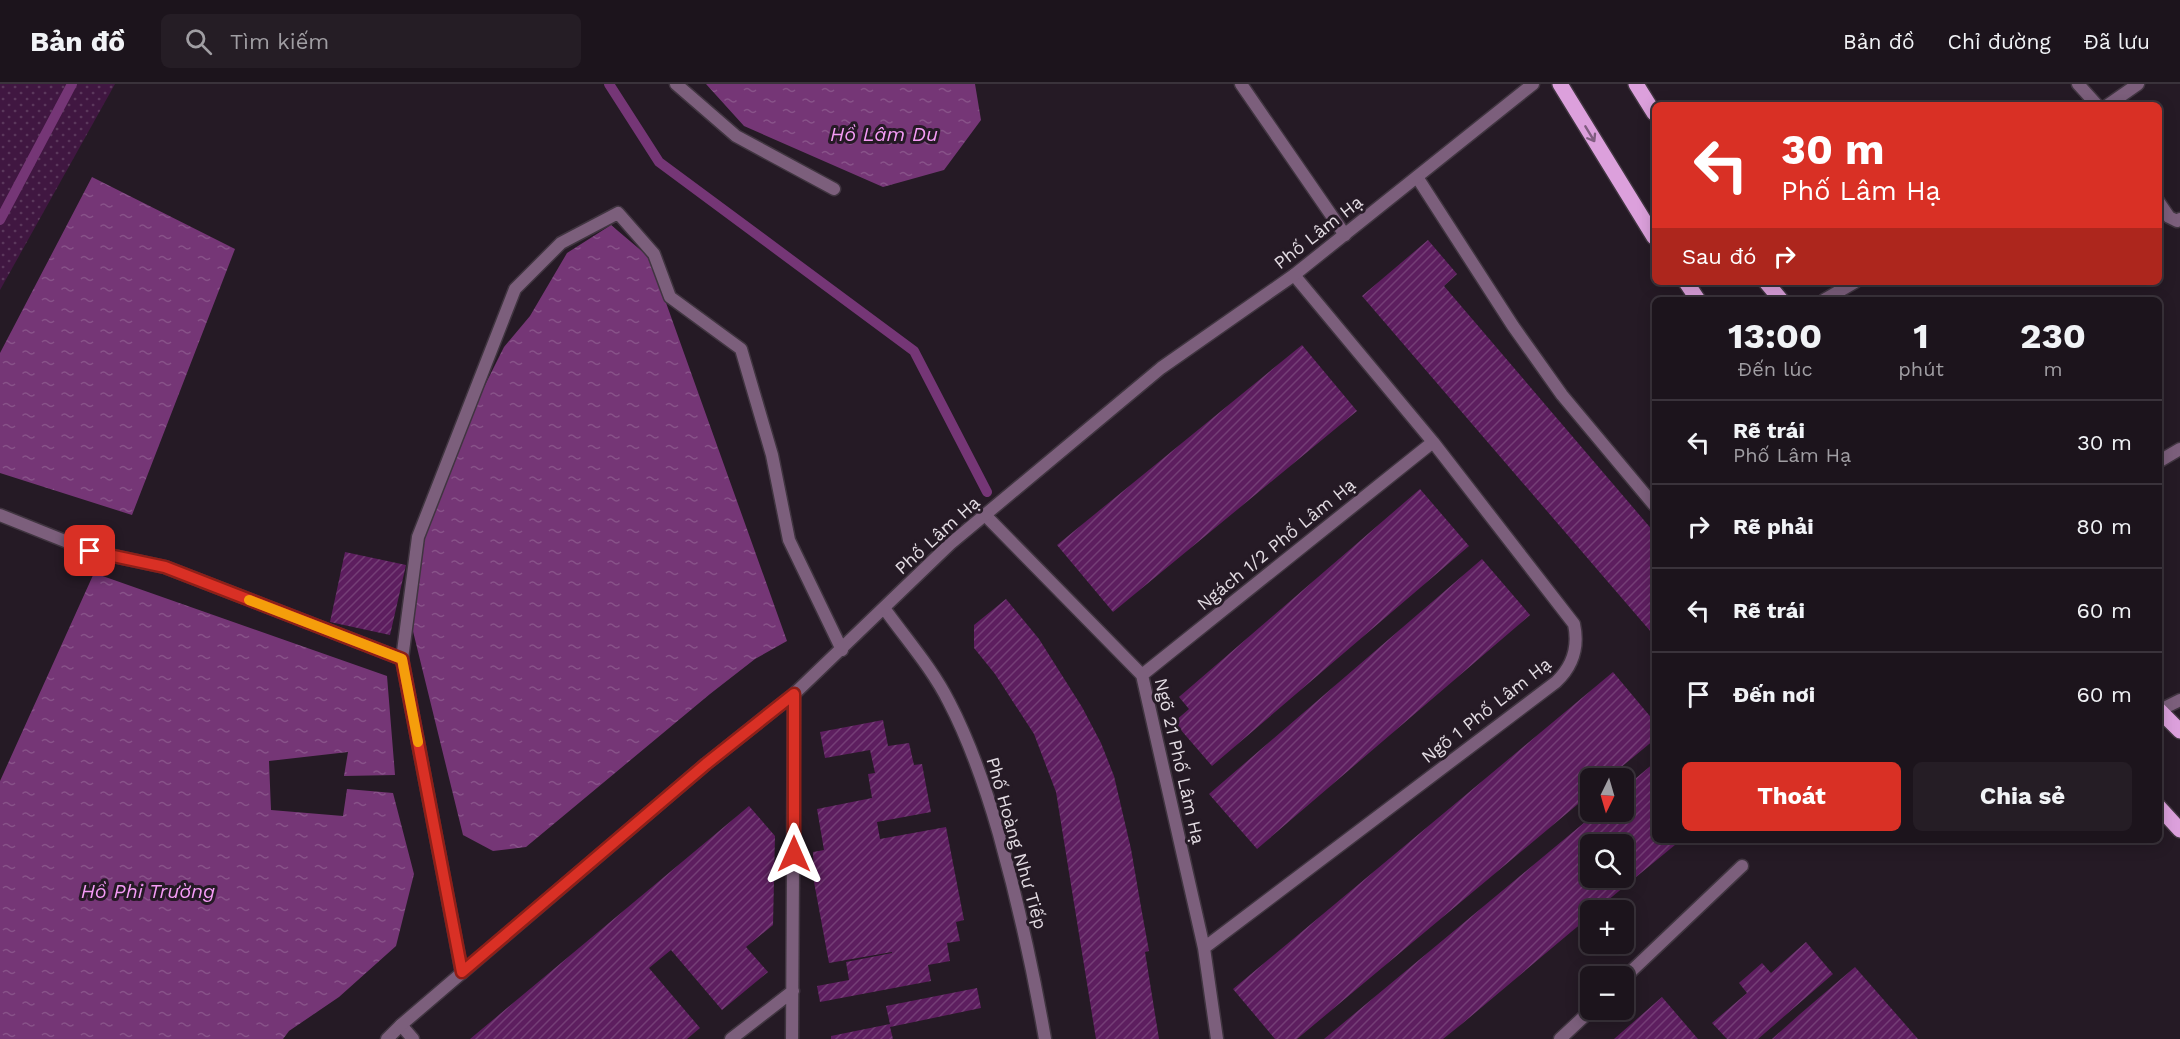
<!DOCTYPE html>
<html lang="vi">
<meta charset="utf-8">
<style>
body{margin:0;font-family:"Work Sans",sans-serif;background:#251d25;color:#f1f3f6;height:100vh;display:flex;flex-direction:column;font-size:22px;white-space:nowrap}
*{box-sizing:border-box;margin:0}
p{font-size:20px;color:#a09ea3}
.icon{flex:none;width:33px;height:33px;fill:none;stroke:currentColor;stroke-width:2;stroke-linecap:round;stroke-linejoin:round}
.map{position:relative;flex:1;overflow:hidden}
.drawer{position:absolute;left:1652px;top:213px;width:510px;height:546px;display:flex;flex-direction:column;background:#1c141c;border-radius:9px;box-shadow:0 3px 15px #0003,0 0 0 2px #3a333b}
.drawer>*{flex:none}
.top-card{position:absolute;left:1652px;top:18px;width:510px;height:183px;border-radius:9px;box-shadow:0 3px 15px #0003,0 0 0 2px #3a333b;background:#d93025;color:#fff;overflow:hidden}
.needle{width:39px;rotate:185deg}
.buttons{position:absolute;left:1580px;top:684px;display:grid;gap:12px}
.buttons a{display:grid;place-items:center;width:54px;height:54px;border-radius:9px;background:#1c141c;box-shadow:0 3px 15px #0003,0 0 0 2px #3a333b;font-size:30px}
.pin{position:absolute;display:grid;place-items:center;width:51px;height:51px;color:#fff;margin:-26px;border-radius:12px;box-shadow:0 3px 9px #0006}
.me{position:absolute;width:66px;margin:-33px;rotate:0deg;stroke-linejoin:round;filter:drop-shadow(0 0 4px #0008)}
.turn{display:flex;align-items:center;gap:21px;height:126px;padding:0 30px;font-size:27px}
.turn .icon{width:78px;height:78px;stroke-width:2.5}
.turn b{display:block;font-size:42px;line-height:51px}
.then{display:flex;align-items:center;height:57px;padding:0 30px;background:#0003;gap:12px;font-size:22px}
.eta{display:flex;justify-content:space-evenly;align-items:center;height:102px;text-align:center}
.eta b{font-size:36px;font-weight:700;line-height:42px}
.button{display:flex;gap:12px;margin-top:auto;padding:12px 30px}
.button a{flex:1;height:69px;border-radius:9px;background:#d93025;color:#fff;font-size:24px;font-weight:700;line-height:69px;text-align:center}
.button a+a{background:#251d25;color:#f1f3f6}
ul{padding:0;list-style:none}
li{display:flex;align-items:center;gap:18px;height:84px;padding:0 30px;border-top:2px solid #3a333b}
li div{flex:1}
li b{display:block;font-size:22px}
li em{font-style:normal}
header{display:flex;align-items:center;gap:36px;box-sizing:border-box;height:84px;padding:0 30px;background:#1c141c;border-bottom:2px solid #3a333b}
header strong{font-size:28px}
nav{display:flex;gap:33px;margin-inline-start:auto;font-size:21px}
.search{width:420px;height:54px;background:#251d25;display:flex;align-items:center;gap:15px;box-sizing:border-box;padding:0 21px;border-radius:9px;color:#a09ea3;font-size:22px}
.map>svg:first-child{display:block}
.grass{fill:url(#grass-dots)}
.water{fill:url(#water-ripples)}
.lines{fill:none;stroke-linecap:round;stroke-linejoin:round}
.stream{stroke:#753676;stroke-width:10}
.building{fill:url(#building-hatch);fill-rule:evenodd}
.service-casing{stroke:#403540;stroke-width:15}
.minor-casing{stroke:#403540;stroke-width:15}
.tertiary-casing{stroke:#403540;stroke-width:15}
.primary-casing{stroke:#403540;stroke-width:18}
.service{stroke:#7c5f7c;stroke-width:12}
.minor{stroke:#7c5f7c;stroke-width:12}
.tertiary{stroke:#7c5f7c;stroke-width:12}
.primary{stroke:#dca0dc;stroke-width:15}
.oneway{stroke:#805d80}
.route-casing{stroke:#8d1f18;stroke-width:15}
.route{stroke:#d93025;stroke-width:10}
.slow{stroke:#f59e0b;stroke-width:10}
.labels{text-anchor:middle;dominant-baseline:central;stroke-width:6;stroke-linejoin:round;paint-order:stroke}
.street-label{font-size:18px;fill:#e3dce3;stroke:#251a25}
.water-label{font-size:20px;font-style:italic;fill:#f59cf6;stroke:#251a25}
</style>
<header>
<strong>Bản đồ</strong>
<div class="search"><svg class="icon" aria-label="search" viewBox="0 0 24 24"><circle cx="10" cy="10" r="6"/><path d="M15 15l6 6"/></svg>Tìm kiếm</div>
<nav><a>Bản đồ</a><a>Chỉ đường</a><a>Đã lưu</a></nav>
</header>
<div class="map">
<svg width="2180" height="955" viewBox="0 0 2180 955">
<defs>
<pattern id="grass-dots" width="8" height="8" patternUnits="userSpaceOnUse" patternTransform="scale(1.5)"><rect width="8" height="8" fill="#401741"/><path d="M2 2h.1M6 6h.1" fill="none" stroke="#5b385c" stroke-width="1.8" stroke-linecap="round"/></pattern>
<pattern id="water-ripples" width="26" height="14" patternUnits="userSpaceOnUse" patternTransform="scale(1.5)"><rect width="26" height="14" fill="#753676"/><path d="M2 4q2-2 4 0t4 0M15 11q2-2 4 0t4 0" fill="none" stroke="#885289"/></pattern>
<pattern id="building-hatch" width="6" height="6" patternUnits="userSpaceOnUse" patternTransform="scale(1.5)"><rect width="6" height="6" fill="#5d1e5f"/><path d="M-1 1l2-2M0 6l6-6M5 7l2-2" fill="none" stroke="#743e76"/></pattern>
</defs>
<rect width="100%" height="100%" fill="#251a25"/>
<path class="grass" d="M0 0H115L0 206Z"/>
<path class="water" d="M706 0H975L981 36 944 86 883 103 744 42Z
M92 93 235 165 132 431 0 389V269Z
M611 141 650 174 787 557 755 575 710 610 526 763 493 767 463 751 410 535 416 471 456 359 504 263 530 232 567 169Z
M94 489 387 592 395 691 344 692 348 668 269 677 271 726 343 732 347 705 393 709 414 790 396 862 339 913 289 947 283 955H0V697Z"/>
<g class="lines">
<path class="stream" d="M609 0 659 78 914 267 987 408
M0 136 72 0"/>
</g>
<path class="building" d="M1428 156 1457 190 1444 202 1654 448V545L1651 548 1362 212Z
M1302 261 1357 327 1113 528 1057 461Z
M1420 405 1469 462 1212 682 1174 638 1189 625 1179 613Z
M345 468 406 481 390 551 330 538Z
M1482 475 1530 531 1257 765 1209 710Z
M1006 515 1039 555 1082 623 1101 659 1114 692 1131 765 1141 823 1149 867 1145 868 1159 955H1096L1056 708 1034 650 995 590 974 564V541Z
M1613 588 1654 637V656L1608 694H1590V710L1297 955H1275L1233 905Z
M883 636 888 662 909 659 914 681 922 680 931 728 877 738 880 755 946 743 964 836 956 838 960 857 947 859 950 877 928 881 931 897 820 918 817 902 849 896 846 878 892 869V868L829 879 814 798 813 768 824 766 817 725 872 714 868 690 875 689 870 666 825 674 820 648Z
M1654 679V756H1681L1596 826H1590V832L1463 939 1443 955H1324L1597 728H1623V705ZM1590 760H1623V794H1590Z
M749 722 775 752 773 841 746 863 768 888 722 926 671 866 649 884 700 944 687 955H470Z
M1806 858 1833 890 1758 955H1727L1712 939 1747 909 1739 899 1762 879 1771 889Z
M1855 883 1918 955H1772L1800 930Z
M977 904 981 924 890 943 893 955H831V952L890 940 886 922Z
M1662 913 1698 955H1614Z"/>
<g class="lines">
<g class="service-casing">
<path id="service" d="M676 0 736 52 834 105
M1241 0 1345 151
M2078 0 2097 21
M2108 21 2138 0
M1417 93 1513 242 1562 311 1654 421
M2158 117 2169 133 2177 137 2180 135
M1824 216 1855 198"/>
</g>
<g class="minor-casing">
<path id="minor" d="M2158 378 2180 365
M0 431 90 467 165 483 402 575
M986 432 1142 591 1204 864 1217 955
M1142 591 1433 358
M2160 626 2180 616
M1204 864 1556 598C1573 582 1579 563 1574 540L1433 358 1294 191
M462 889 402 575 418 453 515 205 561 159 618 129 654 170 670 213 741 265 772 371 789 456 842 566
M1623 895 1742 782
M401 941 413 955
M731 955 793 907
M792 955 794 610
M1560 955 1591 926"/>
</g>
<g class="tertiary-casing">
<path id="tertiary" d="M884 524C906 555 932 584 949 618 971 660 986 705 999 750 1018 818 1033 885 1045 955
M387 955 401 941 706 680 794 610 950 460 1161 284 1294 191 1533 0"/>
</g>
<g class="primary-casing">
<path id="primary" d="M1560 0 1654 153
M1636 0 1654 29
M1686 198 1698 216
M1766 198 1781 216
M2158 625 2180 647
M2158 722 2180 746"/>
</g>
<use href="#service" class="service"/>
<use href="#minor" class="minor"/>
<use href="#tertiary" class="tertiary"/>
<use href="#primary" class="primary"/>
</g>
<defs><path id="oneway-shaft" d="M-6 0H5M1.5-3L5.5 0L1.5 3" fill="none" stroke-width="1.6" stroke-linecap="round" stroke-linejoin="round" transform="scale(1.5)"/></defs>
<use class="oneway" href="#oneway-shaft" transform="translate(1590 50) rotate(59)"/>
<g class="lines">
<g class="route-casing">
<path id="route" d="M90 467 165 483 402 575 462 888 706 680 794 610V770"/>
</g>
<use href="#route" class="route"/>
<path class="slow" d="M249 516 402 575 418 658"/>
</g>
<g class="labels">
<g class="street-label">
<text transform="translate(1318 148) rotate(-38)">Phố Lâm Hạ</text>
<text transform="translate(937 451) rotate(-42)">Phố Lâm Hạ</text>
<text transform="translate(1276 460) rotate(-39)">Ngách 1/2 Phố Lâm Hạ</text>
<text transform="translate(1486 626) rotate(-38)">Ngõ 1 Phố Lâm Hạ</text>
<text transform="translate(1180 677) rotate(77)">Ngõ 21 Phố Lâm Hạ</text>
<text transform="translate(1017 759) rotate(74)">Phố Hoàng Như Tiếp</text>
</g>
<g class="water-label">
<text x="884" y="50">Hồ Lâm Du</text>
<text x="148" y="807">Hồ Phi Trường</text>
</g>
</g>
</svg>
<div class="buttons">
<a><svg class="needle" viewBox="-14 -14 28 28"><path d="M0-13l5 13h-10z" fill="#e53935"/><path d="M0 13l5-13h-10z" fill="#a09ea3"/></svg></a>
<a><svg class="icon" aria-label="search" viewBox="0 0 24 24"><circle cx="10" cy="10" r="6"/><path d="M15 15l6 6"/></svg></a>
<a>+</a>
<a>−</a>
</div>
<div class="pin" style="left:90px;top:467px;background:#d93025"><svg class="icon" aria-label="arrive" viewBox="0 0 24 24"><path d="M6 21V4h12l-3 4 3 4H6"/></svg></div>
<svg class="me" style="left:794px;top:770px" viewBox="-20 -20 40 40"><path d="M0-17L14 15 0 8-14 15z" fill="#d93025" stroke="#fff" stroke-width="4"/></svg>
<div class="top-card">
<div class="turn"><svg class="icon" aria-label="left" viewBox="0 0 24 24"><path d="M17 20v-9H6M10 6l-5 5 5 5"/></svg><div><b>30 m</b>Phố Lâm Hạ</div></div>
<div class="then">Sau đó<svg class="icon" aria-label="right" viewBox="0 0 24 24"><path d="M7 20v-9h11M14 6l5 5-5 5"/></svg></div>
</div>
<section class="drawer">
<div class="eta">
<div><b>13:00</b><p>Đến lúc</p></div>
<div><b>1</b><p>phút</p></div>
<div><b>230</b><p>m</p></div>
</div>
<ul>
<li><svg class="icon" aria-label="left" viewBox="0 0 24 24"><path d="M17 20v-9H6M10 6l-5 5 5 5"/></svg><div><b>Rẽ trái</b><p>Phố Lâm Hạ</p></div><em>30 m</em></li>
<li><svg class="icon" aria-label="right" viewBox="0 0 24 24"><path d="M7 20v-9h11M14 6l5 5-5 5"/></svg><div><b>Rẽ phải</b></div><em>80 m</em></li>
<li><svg class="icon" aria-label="left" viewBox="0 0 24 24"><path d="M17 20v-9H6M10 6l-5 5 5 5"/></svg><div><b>Rẽ trái</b></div><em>60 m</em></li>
<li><svg class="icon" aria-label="arrive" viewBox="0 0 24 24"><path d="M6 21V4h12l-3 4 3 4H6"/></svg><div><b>Đến nơi</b></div><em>60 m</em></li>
</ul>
<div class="button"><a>Thoát</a><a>Chia sẻ</a></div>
</section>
</div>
